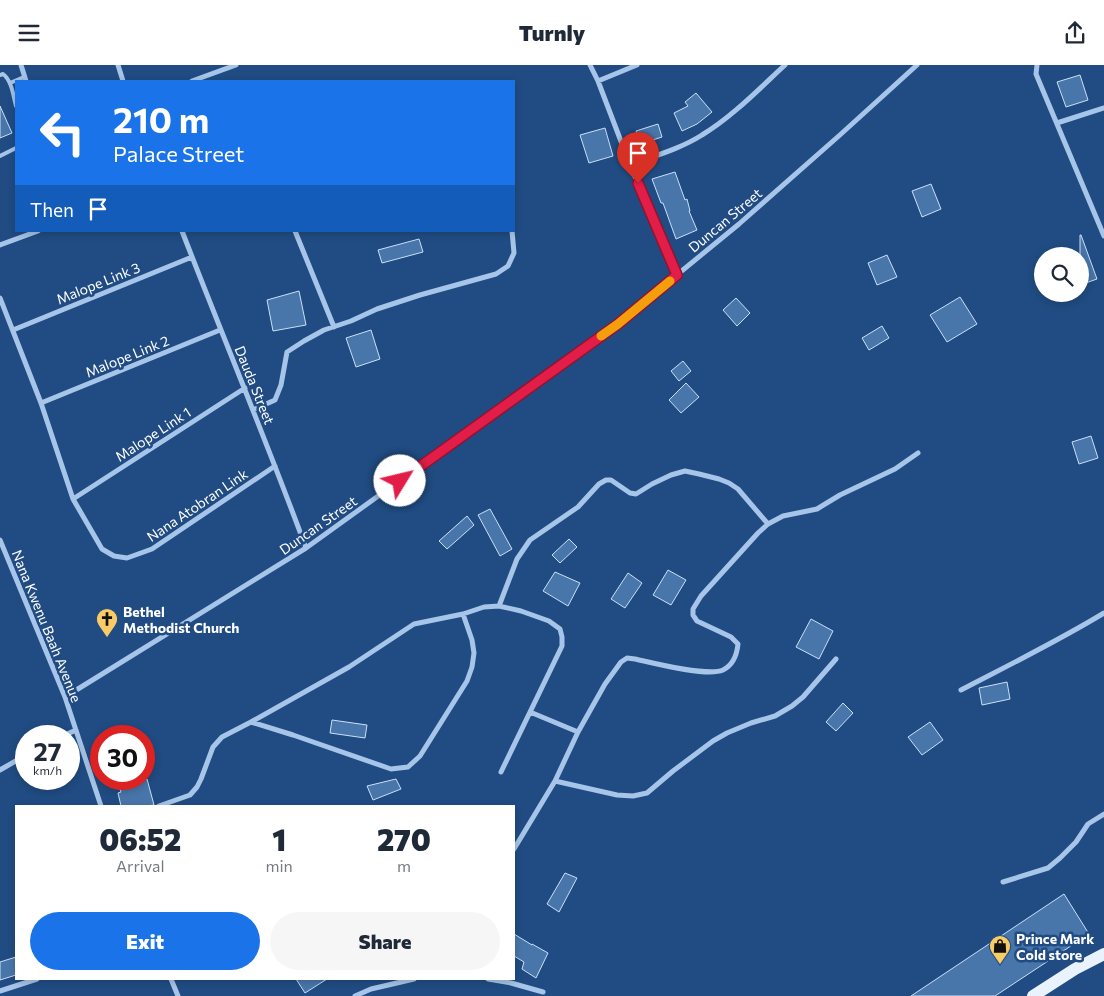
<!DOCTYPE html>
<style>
body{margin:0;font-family:Commissioner,sans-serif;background:#f6f6f7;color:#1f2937;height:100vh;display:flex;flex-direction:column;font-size:19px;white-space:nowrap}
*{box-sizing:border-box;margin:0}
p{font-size:16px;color:#747a83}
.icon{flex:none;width:28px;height:28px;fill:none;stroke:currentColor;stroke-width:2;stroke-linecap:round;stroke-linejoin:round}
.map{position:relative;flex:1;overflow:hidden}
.side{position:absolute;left:15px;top:740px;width:500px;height:175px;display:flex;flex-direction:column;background:#fff;border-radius:0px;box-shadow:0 2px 8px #0003}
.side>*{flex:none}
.banner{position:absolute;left:15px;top:15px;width:500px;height:152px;border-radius:0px;box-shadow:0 2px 8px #0003;background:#1a73e8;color:#fff;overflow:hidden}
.controls{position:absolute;left:1034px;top:182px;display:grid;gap:10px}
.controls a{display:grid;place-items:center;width:55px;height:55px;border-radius:50%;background:#fff;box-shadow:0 2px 8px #0003;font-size:25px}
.speed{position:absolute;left:15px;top:660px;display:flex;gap:10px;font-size:25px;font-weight:700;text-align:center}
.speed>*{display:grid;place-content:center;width:65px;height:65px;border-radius:50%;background:#fff;box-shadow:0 2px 8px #0003;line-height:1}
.speed small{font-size:12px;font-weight:400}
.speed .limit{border:8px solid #d22;background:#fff;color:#111}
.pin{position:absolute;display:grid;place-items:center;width:42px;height:42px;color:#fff;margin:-51px -21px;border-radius:50% 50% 50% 0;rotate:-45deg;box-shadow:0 0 5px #0007}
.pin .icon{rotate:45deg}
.me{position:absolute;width:55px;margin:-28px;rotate:54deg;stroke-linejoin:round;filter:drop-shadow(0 0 4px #0008)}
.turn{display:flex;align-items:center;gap:18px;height:105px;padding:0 15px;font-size:22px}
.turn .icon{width:65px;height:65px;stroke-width:2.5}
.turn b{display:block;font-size:35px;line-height:42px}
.then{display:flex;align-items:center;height:48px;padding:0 15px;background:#0003;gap:10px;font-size:19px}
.eta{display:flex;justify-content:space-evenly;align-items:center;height:85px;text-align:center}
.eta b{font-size:30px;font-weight:800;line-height:35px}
.action{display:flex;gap:10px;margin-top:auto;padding:10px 15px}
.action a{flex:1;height:58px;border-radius:30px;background:#1a73e8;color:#fff;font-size:20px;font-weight:800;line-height:58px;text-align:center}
.action a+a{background:#f6f6f7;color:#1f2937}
header{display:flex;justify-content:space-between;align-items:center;height:65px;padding:0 15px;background:#fff;font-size:22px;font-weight:800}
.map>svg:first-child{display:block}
.building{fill:#4876ab;stroke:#cbdff7}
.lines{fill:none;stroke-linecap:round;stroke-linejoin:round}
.service{stroke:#a7c5e9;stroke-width:4}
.minor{stroke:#a7c5e9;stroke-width:5}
.primary{stroke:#eaf2fe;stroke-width:12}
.route-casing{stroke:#92132f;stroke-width:12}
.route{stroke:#e11d48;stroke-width:9}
.slow{stroke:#f59e0b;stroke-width:9}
.labels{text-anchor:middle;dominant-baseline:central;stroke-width:5;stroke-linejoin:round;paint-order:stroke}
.street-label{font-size:14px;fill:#fff;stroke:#204c83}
.poi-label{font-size:14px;font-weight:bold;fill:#fff;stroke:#204c83;text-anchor:start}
</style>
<header><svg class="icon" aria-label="menu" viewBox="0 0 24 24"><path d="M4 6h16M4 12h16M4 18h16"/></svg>Turnly<svg class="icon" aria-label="share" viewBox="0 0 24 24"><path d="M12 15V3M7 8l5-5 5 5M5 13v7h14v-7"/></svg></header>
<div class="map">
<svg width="1104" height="931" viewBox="0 0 1104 931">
<rect width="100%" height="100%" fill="#204c83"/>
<path class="building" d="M1080 10 1088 35 1066 42 1057 17Z
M696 28 712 47 697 59 682 66 674 48 688 41 685 37Z
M0 41 12 68 0 73Z
M658 59 662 72 640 79 636 66Z
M605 63 613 91 589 98 580 70Z
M675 107 685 135 687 134 690 146H689L697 165 676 174 663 138H661L652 114Z
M931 119 941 144 922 152 912 126Z
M1080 170H1081L1097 214 1080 220Z
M419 174 423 187 382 198 378 185Z
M887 190 897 212 877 220 868 198Z
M299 226 306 260 273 266 267 235Z
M960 232 977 259 947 277 930 250Z
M736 233 750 248 737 261 723 245Z
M882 261 889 273 869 285 862 273Z
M371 265 380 294 356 302 346 273Z
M683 296 691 306 679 316 671 306Z
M686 318 699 332 681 348 669 335Z
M1091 371 1098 393 1079 399 1072 377Z
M490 444 512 484 500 491 478 450Z
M467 451 474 460 447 484 439 476Z
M569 474 577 482 560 498 552 490Z
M668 505 686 515 671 540 653 530Z
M555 507 580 518 568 541 543 526Z
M628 508 642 518 625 543 611 534Z
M811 554 833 566 819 594 796 582Z
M1007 617 1010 634 982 640 979 623Z
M843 638 853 648 836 666 826 657Z
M332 655 367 660 365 673 330 668Z
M930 657 943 675 922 690 908 672Z
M116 714H147L154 740 146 741H121L118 728 121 727Z
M396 714 401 724 373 735 367 721Z
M565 808 577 813 559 847 547 839Z
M1064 829 1089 869 995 931H911Z
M514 869 532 880V879L548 888 536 913 522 904 524 897 514 891Z
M16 892V910L0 915V897Z
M296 914H327L305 928Z"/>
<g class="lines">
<path class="service" d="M0 10 3 9C12 16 13 30 16 41
M10 18 24 12
M0 91 16 83"/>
<path class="minor" d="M21 0 26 16
M118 0 123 16
M590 0 598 16 630 100 677 210
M1037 0 1036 9 1104 171
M192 16 236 0
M598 16 637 0
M1057 58 1104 43
M630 100C654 91 680 84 702 70 732 52 759 24 785 0
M182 166C223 272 267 377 306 483
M295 166 334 262
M0 180 38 166
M0 233 41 338 73 434 102 484 114 491 127 493 152 484 275 401
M13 265 192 192
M41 338 220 265
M253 345 275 335 281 320 287 287 304 276 324 265 351 256 377 244 420 230 496 209 508 201 514 188 512 166
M73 434 245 323
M0 475 65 632 101 741
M499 541 517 494 530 475 578 442 599 419 606 415H611L630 428 636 429 652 419 671 410 685 406 699 409 719 414 729 418 738 424 768 459
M961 625C1009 600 1058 576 1104 548
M65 632 306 483 617 259 739 159 841 69 917 0
M530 647 578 667
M251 657 293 670 391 704 408 702 420 691 467 616 472 602 474 588 472 575 463 549
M63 671 76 665
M0 705 26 690
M555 716 617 730 633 731 647 728 673 706 713 676 727 668 751 658 775 651 792 641 803 632 836 594
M159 741 190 730 197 722 201 714 213 682 222 672 251 657 349 602 414 559 463 549 484 542 499 541 521 546 549 556 560 564 562 572V581L501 707
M514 784 555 716 578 667 605 619 621 597 627 593 635 594C653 598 707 612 723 605 733 600 737 589 738 579L731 572 697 556 693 550V544L701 531 758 468 768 459 783 451 817 444 840 430 895 404 918 388
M1003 817 1048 803 1060 793 1076 777 1088 759 1104 749
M171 914 178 931
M488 914 511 918 543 927
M0 926 37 914
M355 931 371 924 414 914"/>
<path class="primary" d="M1033 931 1075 904 1104 889"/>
</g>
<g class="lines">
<g class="route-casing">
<path id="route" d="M400 416 618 259 677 210 638 118"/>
</g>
<use href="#route" class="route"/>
<path class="slow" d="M601 271 618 259 670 216"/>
</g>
<defs>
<g id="church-pin" transform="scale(1.125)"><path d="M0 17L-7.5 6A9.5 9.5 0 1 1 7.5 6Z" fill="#f7cc67" stroke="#204c83"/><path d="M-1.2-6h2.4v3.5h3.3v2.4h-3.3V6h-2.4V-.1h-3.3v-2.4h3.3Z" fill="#111"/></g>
<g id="shop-pin" transform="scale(1.125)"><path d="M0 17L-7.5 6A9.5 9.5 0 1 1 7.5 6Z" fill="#f7cc67" stroke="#204c83"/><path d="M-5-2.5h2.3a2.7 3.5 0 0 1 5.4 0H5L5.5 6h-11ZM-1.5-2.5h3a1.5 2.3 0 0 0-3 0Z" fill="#111"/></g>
</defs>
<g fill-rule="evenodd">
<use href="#church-pin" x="107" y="554"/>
<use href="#shop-pin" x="1000" y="881"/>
</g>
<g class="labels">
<g class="street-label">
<text transform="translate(725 155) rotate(-40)">Duncan Street</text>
<text transform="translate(98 218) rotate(-22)">Malope Link 3</text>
<text transform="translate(127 291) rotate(-22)">Malope Link 2</text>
<text transform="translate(255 320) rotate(68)">Dauda Street</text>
<text transform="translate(153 369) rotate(-33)">Malope Link 1</text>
<text transform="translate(197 440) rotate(-34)">Nana Atobran Link</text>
<text transform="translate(318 460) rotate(-35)">Duncan Street</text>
<text transform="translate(47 561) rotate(68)">Nana Kwenu Baah Avenue</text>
</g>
<g class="poi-label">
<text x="123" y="546">Bethel<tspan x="123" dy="16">Methodist Church</tspan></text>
<text x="1016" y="873">Prince Mark<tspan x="1016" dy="16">Cold store</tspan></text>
</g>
</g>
</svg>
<div class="controls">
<a><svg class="icon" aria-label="search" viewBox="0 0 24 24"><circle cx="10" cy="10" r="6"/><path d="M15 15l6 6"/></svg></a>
</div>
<div class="speed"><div>27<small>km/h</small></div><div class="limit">30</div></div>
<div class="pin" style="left:638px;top:118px;background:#d93025"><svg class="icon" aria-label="arrive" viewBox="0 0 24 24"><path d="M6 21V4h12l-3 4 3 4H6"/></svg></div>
<svg class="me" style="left:400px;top:416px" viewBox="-20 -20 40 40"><circle r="19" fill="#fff"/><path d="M0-13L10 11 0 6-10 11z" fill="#e11d48"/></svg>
<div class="banner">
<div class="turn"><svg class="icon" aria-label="left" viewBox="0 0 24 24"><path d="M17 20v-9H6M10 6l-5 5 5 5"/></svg><div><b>210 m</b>Palace Street</div></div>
<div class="then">Then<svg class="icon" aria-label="arrive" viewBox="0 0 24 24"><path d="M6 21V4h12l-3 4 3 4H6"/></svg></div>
</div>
<section class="side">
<div class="eta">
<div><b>06:52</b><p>Arrival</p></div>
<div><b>1</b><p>min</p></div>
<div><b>270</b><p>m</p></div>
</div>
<div class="action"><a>Exit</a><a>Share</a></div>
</section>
</div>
